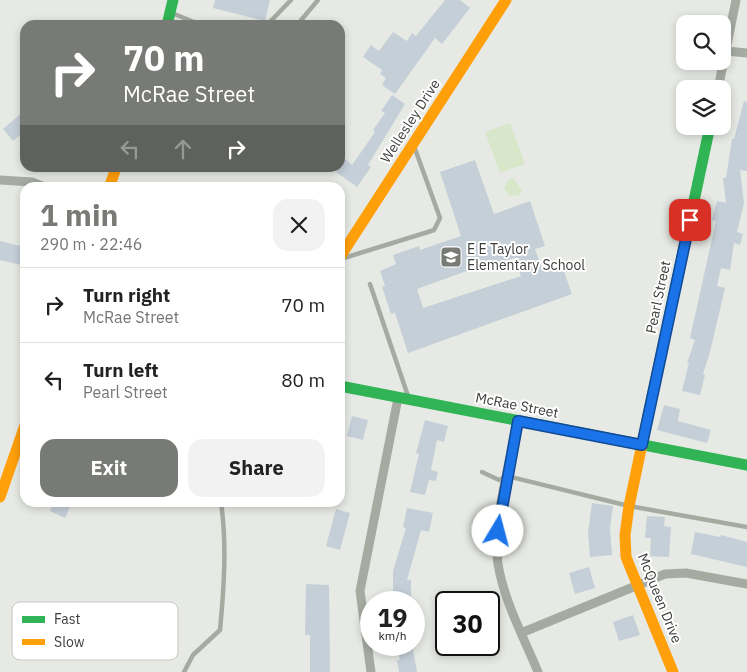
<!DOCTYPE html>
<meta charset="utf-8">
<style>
body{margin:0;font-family:"IBM Plex Sans",sans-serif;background:#f2f2f2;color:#222;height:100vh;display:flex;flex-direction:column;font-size:19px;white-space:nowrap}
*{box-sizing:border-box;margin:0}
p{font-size:16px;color:#767676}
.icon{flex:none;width:28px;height:28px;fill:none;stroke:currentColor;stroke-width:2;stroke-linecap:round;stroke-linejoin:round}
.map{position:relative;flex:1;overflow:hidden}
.sheet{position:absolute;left:20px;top:182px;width:325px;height:325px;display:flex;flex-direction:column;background:#fff;border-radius:15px;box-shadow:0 2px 8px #0003}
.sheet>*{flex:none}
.banner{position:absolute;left:20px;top:20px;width:325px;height:152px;border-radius:15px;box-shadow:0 2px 8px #0003;background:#777a75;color:#fff;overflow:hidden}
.buttons{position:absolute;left:676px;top:15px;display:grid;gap:10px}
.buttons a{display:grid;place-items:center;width:55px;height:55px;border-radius:10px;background:#fff;box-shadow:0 2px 8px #0003;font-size:25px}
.speed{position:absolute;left:360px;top:591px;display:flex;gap:10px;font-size:25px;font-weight:700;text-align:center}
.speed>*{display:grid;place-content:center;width:65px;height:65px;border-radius:50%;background:#fff;box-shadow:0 2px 8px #0003;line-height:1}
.speed small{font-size:12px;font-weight:400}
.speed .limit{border:2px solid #111;border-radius:8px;background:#fff;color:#111}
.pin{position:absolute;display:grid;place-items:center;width:42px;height:42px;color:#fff;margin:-21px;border-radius:10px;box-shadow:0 2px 8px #0006}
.me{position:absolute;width:55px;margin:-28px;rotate:8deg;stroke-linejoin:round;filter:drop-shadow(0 0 4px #0008)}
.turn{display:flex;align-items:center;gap:18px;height:105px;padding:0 20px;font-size:22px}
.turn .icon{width:65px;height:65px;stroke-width:2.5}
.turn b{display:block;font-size:35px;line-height:42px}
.lanes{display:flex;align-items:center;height:48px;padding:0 20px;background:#0003;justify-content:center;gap:25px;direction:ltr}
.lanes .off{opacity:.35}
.round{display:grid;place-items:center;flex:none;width:52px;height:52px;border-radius:15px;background:#f2f2f2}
.head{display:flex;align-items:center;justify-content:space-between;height:85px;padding:0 20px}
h1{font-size:30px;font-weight:700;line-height:38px;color:#777a75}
.button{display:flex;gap:10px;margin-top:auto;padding:10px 20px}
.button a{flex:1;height:58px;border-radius:15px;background:#777a75;color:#fff;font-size:20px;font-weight:700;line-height:58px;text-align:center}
.button a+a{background:#f2f2f2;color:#222}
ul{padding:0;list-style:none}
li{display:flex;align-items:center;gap:15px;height:75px;padding:0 20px;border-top:1px solid #e0e0e0}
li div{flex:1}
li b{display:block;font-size:19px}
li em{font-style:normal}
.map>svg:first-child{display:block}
.green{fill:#d8e6c9}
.building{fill:#c5cfd8;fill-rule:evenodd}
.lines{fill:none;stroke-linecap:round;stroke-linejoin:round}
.lane{stroke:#a6aba2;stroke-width:4.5}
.street{stroke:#a6aba2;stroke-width:9}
.fast{stroke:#30b455;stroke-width:11}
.slow{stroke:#ff9f0a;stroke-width:11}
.route-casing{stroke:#114b97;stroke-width:12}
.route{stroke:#1a73e8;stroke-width:9}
.labels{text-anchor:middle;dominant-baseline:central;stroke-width:4;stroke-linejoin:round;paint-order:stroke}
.street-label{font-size:14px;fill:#3b3d39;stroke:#fff}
.poi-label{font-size:14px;fill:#3b3d39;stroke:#fff;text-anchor:start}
.key{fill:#fff;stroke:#c4c5c4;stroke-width:1}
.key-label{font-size:14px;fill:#3b3d39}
</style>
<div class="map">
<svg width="747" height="672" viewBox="0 0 747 672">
<rect width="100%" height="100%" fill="#e7eae4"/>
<path class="green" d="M510 123 525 164 500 173 485 132Z
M513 178 522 190 519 195 510 196 504 189 508 180Z"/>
<path class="building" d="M215 0H270L265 21 213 8Z
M445 0H460L470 8 442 44 435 38 395 94 382 85 386 78 380 74 382 70 363 57 371 45 379 51 393 32 407 41 412 33 416 36Z
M682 31 685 32V58L676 56Z
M392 95 405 104 368 165 371 167 357 187 336 172 345 159 352 165 375 132 373 130 385 113 381 111Z
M744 101 747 102V171L740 170 744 203 737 232 743 234 740 245 734 243 730 270 721 268 717 286 725 288 710 352 703 374 705 375 700 395 682 391 689 363H687L695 340 690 338 716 221 712 220 717 201 726 203 723 178H726L732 139H734Z
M25 110V131L13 141 3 129Z
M475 160 494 214 530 201 545 246 535 249 542 269 561 263 572 294 408 353 395 313 391 314 382 287 385 286 380 271 396 264 393 255 419 246 420 250 461 236 440 172ZM514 258 521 276 423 308 417 289 475 268 477 272Z
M0 241 25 247V266L0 260Z
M664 405 680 409 678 421 711 430 707 443 657 430Z
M352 416 368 420 363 440 347 436Z
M425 420 448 426 444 442 437 440 431 470 438 472 436 481 429 480 425 495 410 492 419 454 416 453Z
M53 502H72L65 518 50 511Z
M592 503 613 506 610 528 612 555 590 557 588 533Z
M407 508 433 513 429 532 421 530 407 580H411V602H393V571L406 528 403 527Z
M336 509 350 513 340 550 326 546Z
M647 516 665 517 664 526 671 527 669 557 650 556 651 538H645Z
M695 532 720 537 721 535 747 542V567L691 554Z
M589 567 595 588 575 594 569 573Z
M306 584 329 585 330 672H310V635H305Z
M633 615 640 635 619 641 613 622Z
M396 645H412L417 672H399L397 660H400Z"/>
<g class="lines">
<path class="lane" d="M172 13 201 25
M267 25 291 0
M297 25 318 0
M344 258 428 232 434 230 440 218 414 146
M370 284 408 396
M482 472 499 480 507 476 629 506 747 527
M184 672 193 655 220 630C224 588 227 545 221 502"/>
<path class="street" d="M726 51 747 53
M718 89 736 0
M0 180 32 182 47 188
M518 421C510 464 492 520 498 564 504 601 524 638 538 672
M521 633 665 574 686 573 747 584
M371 672 360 591 398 398"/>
<path class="fast" d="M167 25 173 0
M340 386 747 465
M648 416 710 126"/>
<path class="slow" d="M109 188 116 168
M340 257 506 0
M648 416 629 506 625 535 626 557 673 672
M0 497 25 425"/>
</g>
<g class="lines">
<g class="route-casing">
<path id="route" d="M498 531 518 421 642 445 690 220"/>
</g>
<use href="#route" class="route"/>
</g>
<defs>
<g id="school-square" transform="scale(1.125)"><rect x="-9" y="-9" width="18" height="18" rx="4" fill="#777a75" stroke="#fff"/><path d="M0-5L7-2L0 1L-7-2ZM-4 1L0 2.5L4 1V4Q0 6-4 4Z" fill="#fff"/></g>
</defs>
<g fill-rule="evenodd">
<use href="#school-square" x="451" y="257"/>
</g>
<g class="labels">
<g class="street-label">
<text transform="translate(410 121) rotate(-57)">Wellesley Drive</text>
<text transform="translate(658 297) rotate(-78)">Pearl Street</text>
<text transform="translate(517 405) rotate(11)">McRae Street</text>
<text transform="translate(660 598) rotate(68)">McQueen Drive</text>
</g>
<g class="poi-label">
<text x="467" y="249">E E Taylor<tspan x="467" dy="16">Elementary School</tspan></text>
</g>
</g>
<rect x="12" y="602" width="166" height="58" rx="8" class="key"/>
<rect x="22" y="616" width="23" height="7" fill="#30b455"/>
<rect x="22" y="639" width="23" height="6" fill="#ff9f0a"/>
<g class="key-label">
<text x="54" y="624">Fast</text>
<text x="54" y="647">Slow</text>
</g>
</svg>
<div class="buttons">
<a><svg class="icon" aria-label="search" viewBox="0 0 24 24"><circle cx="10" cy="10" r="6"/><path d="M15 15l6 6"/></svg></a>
<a><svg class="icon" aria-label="layers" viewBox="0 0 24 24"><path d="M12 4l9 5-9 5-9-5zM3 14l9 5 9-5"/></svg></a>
</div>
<div class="speed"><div>19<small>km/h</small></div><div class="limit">30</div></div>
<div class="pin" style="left:690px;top:220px;background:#d93025"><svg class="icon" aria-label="arrive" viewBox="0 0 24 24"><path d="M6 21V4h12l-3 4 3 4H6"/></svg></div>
<svg class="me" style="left:498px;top:531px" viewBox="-20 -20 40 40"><circle r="19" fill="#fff"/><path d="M0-13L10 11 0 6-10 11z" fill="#1a73e8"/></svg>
<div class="banner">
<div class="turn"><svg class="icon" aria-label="right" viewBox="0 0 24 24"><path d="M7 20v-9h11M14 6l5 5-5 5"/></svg><div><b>70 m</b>McRae Street</div></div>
<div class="lanes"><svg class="icon off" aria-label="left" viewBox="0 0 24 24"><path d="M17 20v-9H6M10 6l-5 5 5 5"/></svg><svg class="icon off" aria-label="ahead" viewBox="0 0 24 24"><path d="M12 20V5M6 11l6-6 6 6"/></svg><svg class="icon" aria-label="right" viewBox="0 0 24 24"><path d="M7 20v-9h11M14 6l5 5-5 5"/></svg></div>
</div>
<section class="sheet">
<div class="head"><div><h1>1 min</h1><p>290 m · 22:46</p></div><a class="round"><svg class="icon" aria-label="close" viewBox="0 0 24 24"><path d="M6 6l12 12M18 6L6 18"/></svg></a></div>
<ul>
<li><svg class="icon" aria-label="right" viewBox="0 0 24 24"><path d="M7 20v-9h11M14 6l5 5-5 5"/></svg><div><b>Turn right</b><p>McRae Street</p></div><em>70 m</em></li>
<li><svg class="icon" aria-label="left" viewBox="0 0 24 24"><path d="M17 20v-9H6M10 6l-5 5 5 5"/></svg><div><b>Turn left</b><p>Pearl Street</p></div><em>80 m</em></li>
</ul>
<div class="button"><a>Exit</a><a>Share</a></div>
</section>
</div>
